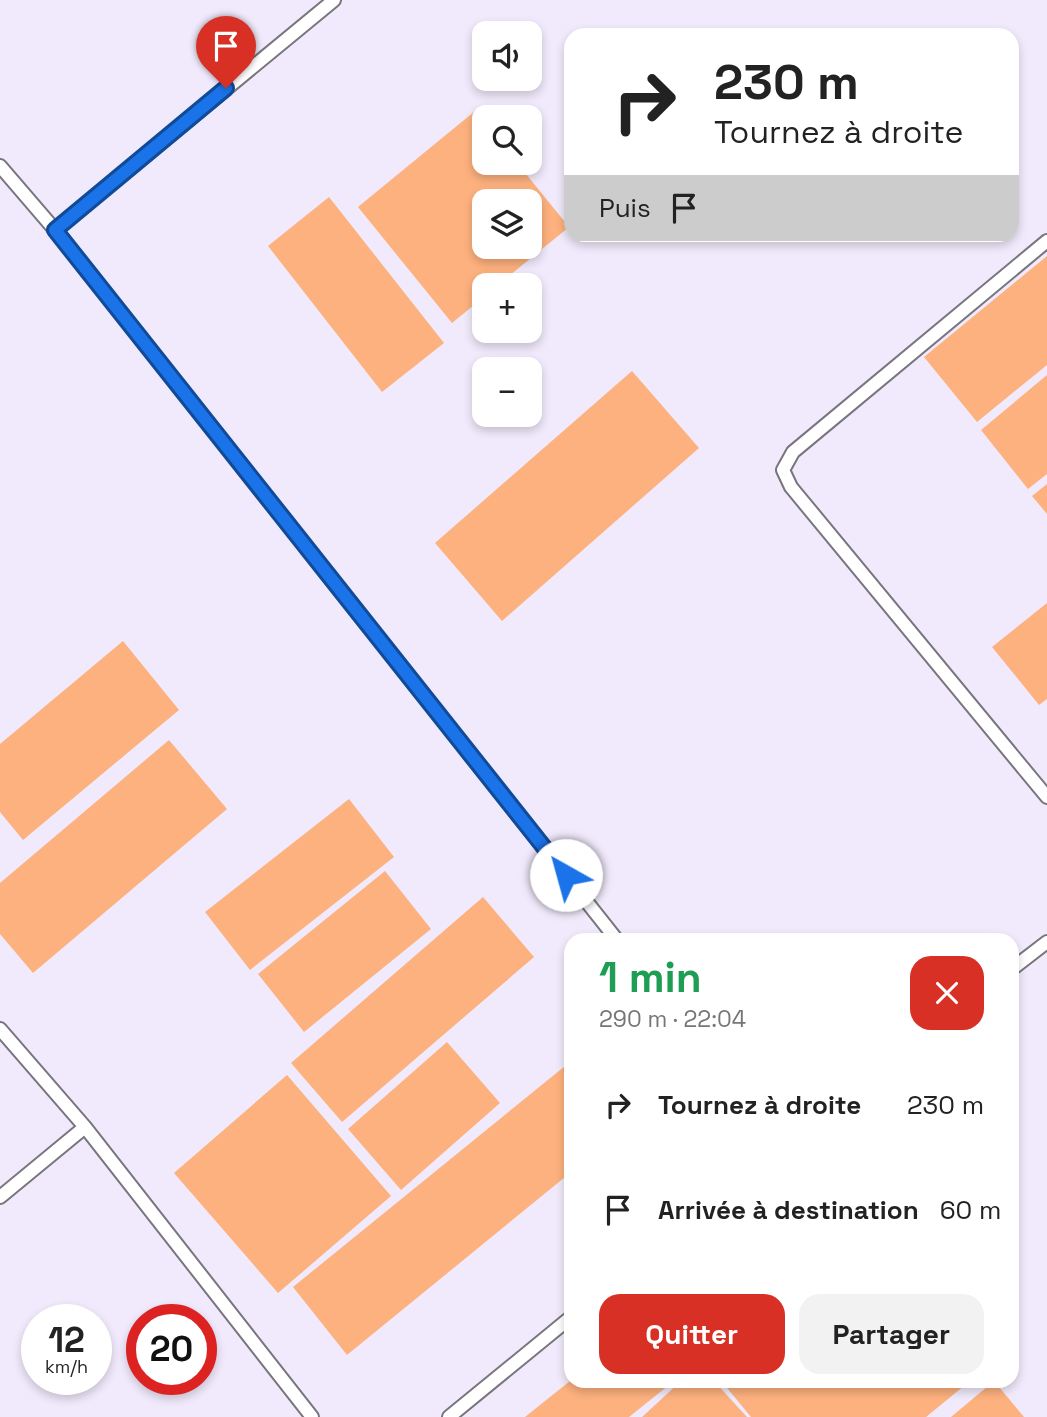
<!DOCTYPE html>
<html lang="fr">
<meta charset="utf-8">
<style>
body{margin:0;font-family:"Space Grotesk",sans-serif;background:#f2f2f2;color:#222;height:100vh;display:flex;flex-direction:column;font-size:26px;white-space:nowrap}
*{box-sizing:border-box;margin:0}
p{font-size:23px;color:#767676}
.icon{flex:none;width:38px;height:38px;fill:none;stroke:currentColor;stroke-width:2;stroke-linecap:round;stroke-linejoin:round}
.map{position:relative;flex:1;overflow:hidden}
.side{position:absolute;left:564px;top:933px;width:455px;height:455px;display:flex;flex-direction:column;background:#fff;border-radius:21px;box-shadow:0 4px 10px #0003}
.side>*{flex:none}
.top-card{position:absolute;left:564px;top:28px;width:455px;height:214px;border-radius:21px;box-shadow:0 4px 10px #0003;background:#fff;color:#222;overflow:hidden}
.fabs{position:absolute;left:472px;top:21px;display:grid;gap:14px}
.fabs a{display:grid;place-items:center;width:70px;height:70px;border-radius:14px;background:#fff;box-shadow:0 4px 10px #0003;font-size:35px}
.speed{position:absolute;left:21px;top:1304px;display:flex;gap:14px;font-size:35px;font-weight:700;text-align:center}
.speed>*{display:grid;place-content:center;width:91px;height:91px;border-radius:50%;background:#fff;box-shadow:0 4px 10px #0003;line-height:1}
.speed small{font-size:18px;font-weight:400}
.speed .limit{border:10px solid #d22;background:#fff;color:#111}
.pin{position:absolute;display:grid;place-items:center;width:60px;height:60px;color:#fff;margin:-72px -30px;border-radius:50% 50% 50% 0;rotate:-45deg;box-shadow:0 0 7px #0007}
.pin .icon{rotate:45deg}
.me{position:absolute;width:77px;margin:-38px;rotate:322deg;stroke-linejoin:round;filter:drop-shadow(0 0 5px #0008)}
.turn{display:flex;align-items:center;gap:24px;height:147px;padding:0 35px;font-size:32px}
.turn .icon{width:91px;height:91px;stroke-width:2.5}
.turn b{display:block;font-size:49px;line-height:60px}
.then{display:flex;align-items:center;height:66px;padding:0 35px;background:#0003;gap:14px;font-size:26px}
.round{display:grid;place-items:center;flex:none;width:74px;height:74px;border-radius:21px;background:#f2f2f2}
.overview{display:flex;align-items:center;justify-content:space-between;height:119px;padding:0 35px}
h1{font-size:42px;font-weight:700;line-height:52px;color:#1e9e55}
.action{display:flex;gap:14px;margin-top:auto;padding:14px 35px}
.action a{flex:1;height:80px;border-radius:21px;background:#d93025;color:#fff;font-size:28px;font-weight:700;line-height:80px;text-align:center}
.action a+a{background:#f2f2f2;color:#222}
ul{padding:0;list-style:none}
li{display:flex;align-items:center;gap:21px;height:105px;padding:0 35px}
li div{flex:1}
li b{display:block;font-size:26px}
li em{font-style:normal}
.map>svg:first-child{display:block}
.built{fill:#f1eafc;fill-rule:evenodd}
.building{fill:#fdb17e;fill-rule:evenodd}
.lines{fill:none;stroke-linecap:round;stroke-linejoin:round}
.service-casing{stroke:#79757e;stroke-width:16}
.service{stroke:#fff;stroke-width:12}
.route-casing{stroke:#114b97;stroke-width:18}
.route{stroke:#1a73e8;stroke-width:12}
</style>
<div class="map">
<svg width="1047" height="1417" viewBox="0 0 1047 1417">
<rect width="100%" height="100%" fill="#f9f6ff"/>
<path class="built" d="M0 0H1047V1417H0ZM485 33H530V79H485ZM570 35H1012V234H570ZM485 117H530V163H485ZM485 201H530V247H485ZM485 285H530V331H485ZM485 369H530V415H485ZM570 940H1012V1381H570ZM37 1320H96V1379H37ZM142 1320H201V1379H142Z"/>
<path class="building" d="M475 111 485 123V163H517L569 227 498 285H485V296L452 323 358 207ZM485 201H530V247H485Z
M329 197 444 343 382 392 268 246Z
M1047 256V365L977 422 924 357Z
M632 371 699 448 502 621 435 543Z
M1047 375V474L1028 489 981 430Z
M1047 484V514L1032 496Z
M1047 603V699L1039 705 992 647Z
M123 641 179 710 23 840 0 812V744Z
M169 740 227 809 33 973 0 934V883Z
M349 799 394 857 250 970 205 912Z
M385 871 431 929 304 1032 258 974Z
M483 897 534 957 342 1122 291 1063Z
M447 1042 500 1103 401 1190 348 1129Z
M570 1062V1173L347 1355 293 1287Z
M287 1075 391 1196 278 1293 174 1173Z
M570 1381H674L629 1417H525Z
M681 1381H714L747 1417H642Z
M725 1381H970L926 1417H751L723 1383Z
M994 1381 1024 1417H951Z"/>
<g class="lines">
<g class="service-casing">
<path id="service" d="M0 166 55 230 617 940
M55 230 334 0
M1047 241 793 452 783 470 791 487 1047 797
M1012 969 1047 942
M0 1029 85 1127 312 1417
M0 1197 85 1127
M449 1417 570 1318"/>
</g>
<use href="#service" class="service"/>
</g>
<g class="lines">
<g class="route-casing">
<path id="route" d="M226 88 55 230 566 875"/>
</g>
<use href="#route" class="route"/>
</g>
</svg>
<div class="fabs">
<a><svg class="icon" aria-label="sound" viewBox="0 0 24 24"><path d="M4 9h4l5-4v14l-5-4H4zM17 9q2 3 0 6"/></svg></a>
<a><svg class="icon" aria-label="search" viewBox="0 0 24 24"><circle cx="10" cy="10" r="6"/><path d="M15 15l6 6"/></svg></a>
<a><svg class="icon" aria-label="layers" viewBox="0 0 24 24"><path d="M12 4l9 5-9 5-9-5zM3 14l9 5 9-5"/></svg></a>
<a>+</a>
<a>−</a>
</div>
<div class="speed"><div>12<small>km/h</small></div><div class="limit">20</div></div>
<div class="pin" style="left:226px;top:88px;background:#d93025"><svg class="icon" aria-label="arrive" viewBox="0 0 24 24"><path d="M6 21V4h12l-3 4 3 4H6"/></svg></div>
<svg class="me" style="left:566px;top:875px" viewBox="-20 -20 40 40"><circle r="19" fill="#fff"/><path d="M0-13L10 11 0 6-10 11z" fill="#1a73e8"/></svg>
<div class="top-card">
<div class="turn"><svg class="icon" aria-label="right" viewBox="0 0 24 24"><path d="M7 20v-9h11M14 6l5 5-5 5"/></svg><div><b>230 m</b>Tournez à droite</div></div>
<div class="then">Puis<svg class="icon" aria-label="arrive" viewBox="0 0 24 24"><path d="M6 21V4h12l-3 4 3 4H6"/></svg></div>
</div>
<section class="side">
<div class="overview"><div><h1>1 min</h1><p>290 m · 22:04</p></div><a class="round" style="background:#d93025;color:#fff"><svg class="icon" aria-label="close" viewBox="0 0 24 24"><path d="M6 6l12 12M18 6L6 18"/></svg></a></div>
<ul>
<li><svg class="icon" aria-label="right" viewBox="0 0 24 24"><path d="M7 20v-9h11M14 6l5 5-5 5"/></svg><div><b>Tournez à droite</b></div><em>230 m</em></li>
<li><svg class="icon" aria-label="arrive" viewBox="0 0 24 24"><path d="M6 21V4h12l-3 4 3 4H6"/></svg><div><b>Arrivée à destination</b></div><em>60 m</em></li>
</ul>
<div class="action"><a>Quitter</a><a>Partager</a></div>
</section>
</div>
